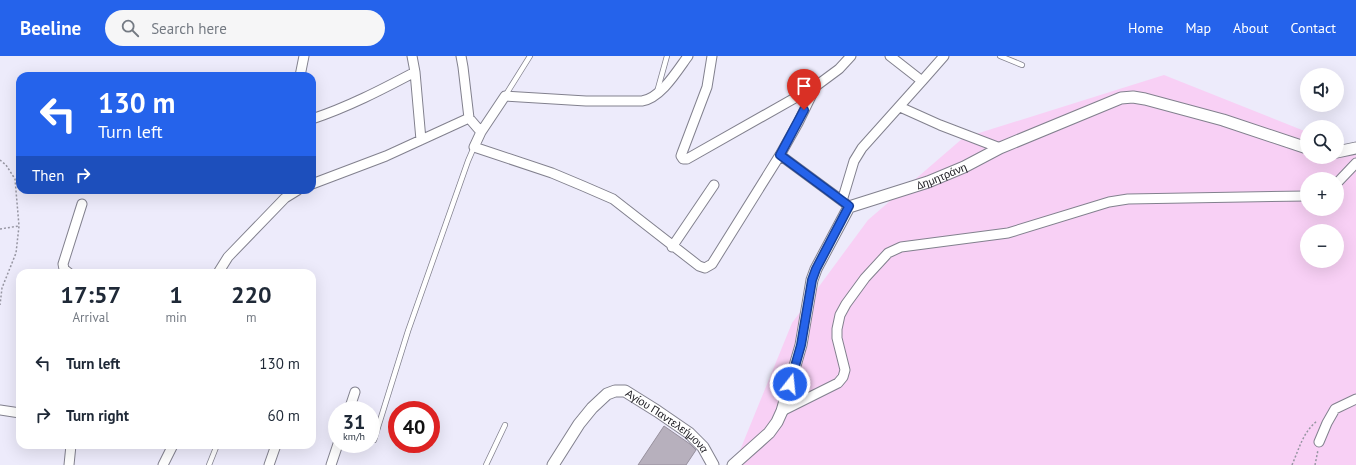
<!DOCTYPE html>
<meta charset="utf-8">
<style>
body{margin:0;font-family:"PT Sans",sans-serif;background:#f6f6f7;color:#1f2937;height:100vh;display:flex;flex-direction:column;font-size:15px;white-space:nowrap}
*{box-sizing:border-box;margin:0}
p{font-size:13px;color:#747a83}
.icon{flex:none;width:22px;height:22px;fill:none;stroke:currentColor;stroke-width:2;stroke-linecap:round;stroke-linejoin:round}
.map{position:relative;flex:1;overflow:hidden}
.side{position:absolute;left:16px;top:213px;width:300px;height:180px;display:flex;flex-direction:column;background:#fff;border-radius:12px;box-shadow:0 4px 16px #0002}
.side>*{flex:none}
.top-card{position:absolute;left:16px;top:16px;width:300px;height:122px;border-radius:12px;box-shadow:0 4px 16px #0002;background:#2563eb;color:#fff;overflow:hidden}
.buttons{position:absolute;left:1300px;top:12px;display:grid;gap:8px}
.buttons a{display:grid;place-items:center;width:44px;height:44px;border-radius:50%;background:#fff;box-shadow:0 4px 16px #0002;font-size:20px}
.speed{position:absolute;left:328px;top:345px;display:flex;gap:8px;font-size:20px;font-weight:700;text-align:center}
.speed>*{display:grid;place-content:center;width:52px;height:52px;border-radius:50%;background:#fff;box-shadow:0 4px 16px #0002;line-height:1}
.speed small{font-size:10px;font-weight:400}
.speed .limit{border:6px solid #d22;background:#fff;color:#111}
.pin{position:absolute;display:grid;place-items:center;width:34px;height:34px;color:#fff;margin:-41px -17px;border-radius:50% 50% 50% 0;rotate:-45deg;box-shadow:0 0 4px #0007}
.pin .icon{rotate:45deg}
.me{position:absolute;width:44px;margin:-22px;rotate:16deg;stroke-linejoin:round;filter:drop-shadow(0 0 3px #0008)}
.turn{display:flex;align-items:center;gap:14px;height:84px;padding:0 16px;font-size:18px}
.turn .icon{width:52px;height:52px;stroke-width:2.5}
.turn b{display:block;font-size:28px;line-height:34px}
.then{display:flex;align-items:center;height:38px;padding:0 16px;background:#0003;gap:8px;font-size:15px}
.eta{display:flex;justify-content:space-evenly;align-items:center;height:68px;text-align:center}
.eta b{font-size:24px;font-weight:700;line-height:28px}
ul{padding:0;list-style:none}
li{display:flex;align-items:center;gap:12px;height:52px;padding:0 16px}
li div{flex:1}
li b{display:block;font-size:15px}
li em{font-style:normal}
header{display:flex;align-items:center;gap:24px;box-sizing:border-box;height:56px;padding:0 20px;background:#2563eb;color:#fff}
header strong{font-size:19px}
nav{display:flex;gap:22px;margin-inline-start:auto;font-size:14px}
.search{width:280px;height:36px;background:#f6f6f7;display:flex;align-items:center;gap:10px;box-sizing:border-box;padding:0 14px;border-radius:22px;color:#747a83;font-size:15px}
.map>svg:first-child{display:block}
.green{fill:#f8d0f5;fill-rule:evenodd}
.building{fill:#b7b0bd;stroke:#968f9c}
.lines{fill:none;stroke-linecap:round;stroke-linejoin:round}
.service-casing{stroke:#82818e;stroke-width:6}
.minor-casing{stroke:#82818e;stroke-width:11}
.tertiary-casing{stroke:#82818e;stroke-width:13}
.path{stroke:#9695a1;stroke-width:1.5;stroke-dasharray:2 2;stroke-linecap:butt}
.service{stroke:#fff;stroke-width:4.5}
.minor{stroke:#fff;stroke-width:9}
.tertiary{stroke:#fff;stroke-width:11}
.route-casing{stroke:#184099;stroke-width:10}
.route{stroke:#2563eb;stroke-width:7}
.labels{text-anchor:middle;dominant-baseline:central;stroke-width:3;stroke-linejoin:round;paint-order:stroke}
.street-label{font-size:11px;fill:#1b1a20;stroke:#edebfb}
</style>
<header>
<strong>Beeline</strong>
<div class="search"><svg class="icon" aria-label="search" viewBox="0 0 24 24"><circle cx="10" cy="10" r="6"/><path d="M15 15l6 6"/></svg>Search here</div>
<nav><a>Home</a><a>Map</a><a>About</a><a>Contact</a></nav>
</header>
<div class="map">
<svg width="1356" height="409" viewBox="0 0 1356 409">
<rect width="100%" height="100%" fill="#edebfb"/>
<path class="green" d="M1164 19 1307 76V101H1337V88L1356 93V409H734L792 267 868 164 963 82ZM1307 123H1337V153H1307ZM1307 175H1337V205H1307Z"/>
<path class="building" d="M664 370 690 388 696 394 686 409H638Z"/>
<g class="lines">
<g class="service-casing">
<path id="service" d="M1000 0 1022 9
M657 36 667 0
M505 40 530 0
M374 384 408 275 468 105 474 91
M209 409 217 389
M486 409 505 369"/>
</g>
<g class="minor-casing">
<path id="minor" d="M412 0 415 16
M461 0 463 11 469 62
M712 0 707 31 682 97 681 100 683 103H687L816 30 839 13 851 0
M890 0 922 25 944 0
M300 20 304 0
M900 51 940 69 1000 92
M312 63C348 51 381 34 415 16L421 84
M481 76 474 91 552 117 583 130 613 143 699 210 705 212 712 208 780 99 798 67 816 30
M780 99 845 147
M1337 127 1356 107
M312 128 386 100 469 62 481 76 505 40 586 45H642C661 42 677 15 688 0
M842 145 854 105 862 92 922 25
M672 191 714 129
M69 217 64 213 63 208 82 148
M218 217 228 201 285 142 298 134
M0 354 20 357
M349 354 355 336
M782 355 838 327 843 321 845 314 837 282V273L840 259 846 248 865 222 888 197 901 191 1008 177 1109 146 1128 143 1307 140
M1319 386 1327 367 1335 353 1356 343
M69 409 71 389
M163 409 173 389
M269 409 276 389
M331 409 338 388"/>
</g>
<g class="tertiary-casing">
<g id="tertiary">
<path d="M1337 96 1356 92"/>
<path id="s1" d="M553 409 579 368 592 352 607 338 615 335H625L657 355 689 377 703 391 713 409"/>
<path id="s2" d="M733 409 769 377 777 366 782 355 801 289 812 224 816 213 849 151 928 126 964 111 1000 92 1121 42 1133 41 1145 43 1223 64 1307 92"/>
</g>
</g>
<path class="path" d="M0 104 6 109 15 123 19 170 16 197 2 232 0 249
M0 173 19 170
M1292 409C1299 393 1303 376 1317 365
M1315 409 1318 394"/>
<use href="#service" class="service"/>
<use href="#minor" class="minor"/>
<use href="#tertiary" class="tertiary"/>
</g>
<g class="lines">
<g class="route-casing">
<path id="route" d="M790 328 801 289 812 224 816 213 849 150 780 99 804 54"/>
</g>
<use href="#route" class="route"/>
</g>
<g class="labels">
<g class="street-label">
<text stroke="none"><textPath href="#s2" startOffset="388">Δημητράνη</textPath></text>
<text stroke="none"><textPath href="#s1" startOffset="160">Αγίου Παντελεήμονα</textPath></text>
</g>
</g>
</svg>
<div class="buttons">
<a><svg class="icon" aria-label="sound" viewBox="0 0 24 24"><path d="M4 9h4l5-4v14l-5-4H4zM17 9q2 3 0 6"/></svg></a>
<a><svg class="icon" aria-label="search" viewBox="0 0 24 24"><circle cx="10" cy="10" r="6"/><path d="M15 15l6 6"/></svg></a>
<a>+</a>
<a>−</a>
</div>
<div class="speed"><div>31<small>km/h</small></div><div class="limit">40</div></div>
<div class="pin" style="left:804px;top:54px;background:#d93025"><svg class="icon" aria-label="arrive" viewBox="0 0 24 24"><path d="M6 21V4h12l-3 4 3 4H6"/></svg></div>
<svg class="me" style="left:790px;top:328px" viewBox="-20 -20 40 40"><circle r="17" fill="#2563eb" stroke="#fff" stroke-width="3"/><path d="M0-11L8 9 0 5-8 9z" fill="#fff"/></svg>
<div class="top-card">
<div class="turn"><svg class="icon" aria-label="left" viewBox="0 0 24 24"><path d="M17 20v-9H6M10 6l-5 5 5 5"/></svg><div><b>130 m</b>Turn left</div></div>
<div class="then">Then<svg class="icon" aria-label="right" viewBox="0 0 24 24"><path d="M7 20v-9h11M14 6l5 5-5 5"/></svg></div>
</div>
<section class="side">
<div class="eta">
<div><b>17:57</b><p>Arrival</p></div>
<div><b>1</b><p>min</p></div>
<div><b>220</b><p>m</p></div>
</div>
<ul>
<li><svg class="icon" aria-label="left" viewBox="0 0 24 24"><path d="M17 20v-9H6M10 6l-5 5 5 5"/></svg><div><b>Turn left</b></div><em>130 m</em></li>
<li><svg class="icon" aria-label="right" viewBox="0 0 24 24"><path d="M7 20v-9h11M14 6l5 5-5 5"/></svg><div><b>Turn right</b></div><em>60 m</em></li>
</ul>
</section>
</div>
